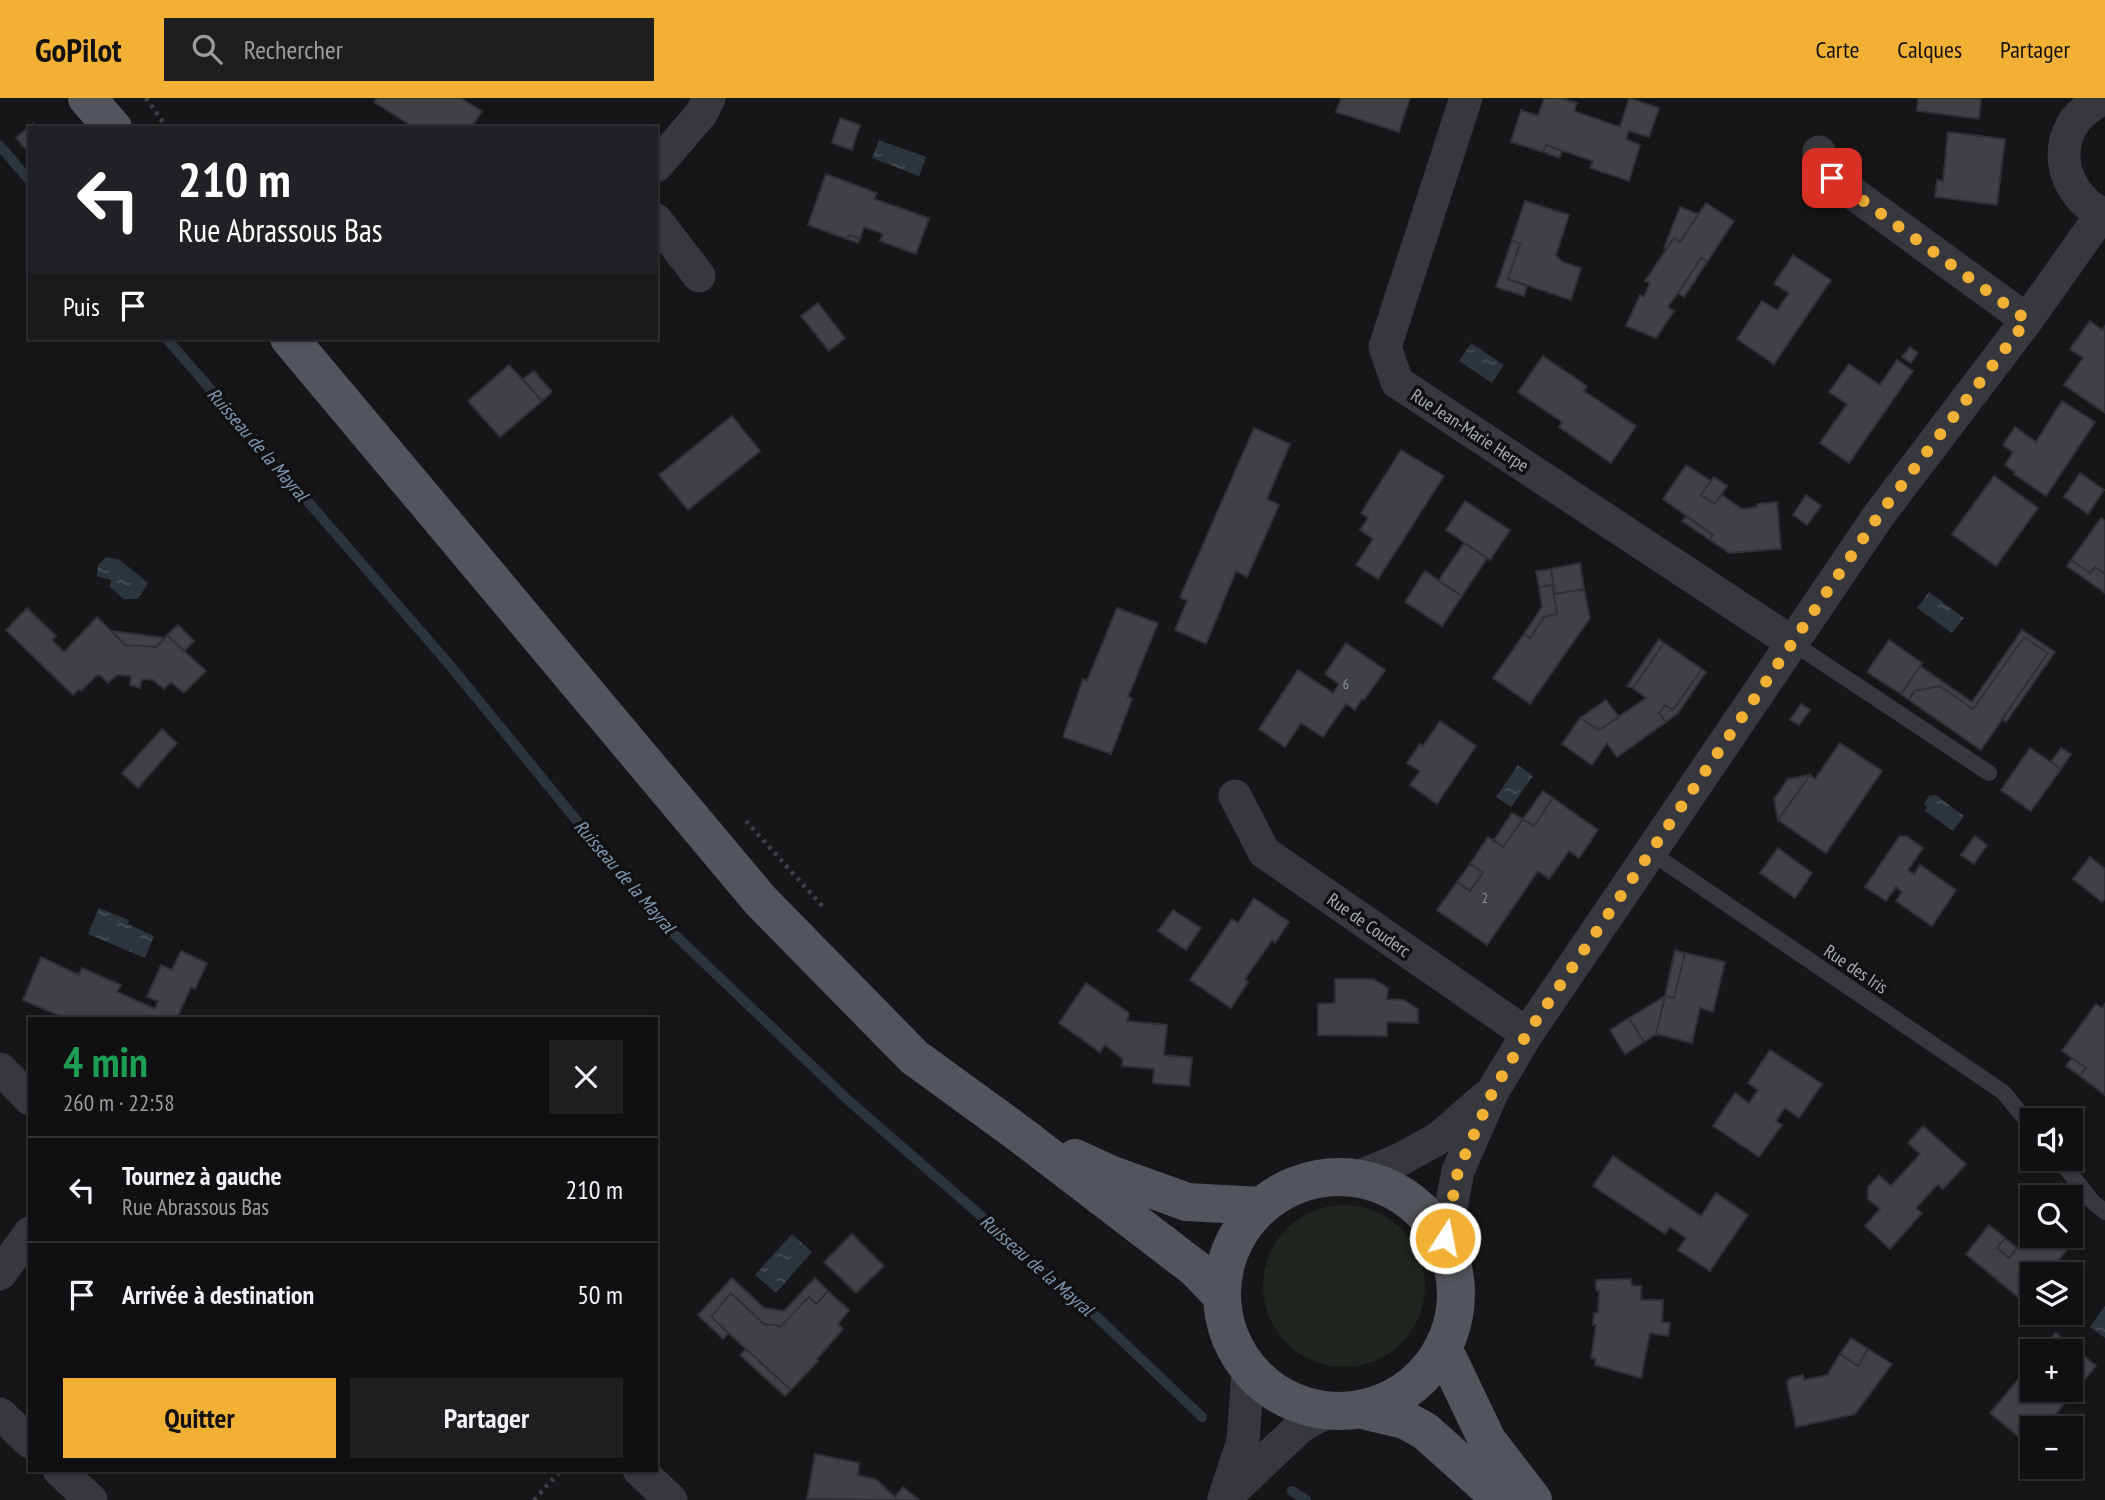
<!DOCTYPE html>
<html lang="fr">
<meta charset="utf-8">
<style>
body{margin:0;font-family:"PT Sans Narrow",sans-serif;background:#1e1e20;color:#f1f3f6;height:100vh;display:flex;flex-direction:column;font-size:26px;white-space:nowrap}
*{box-sizing:border-box;margin:0}
p{font-size:23px;color:#9c9d9f}
.icon{flex:none;width:38px;height:38px;fill:none;stroke:currentColor;stroke-width:2;stroke-linecap:round;stroke-linejoin:round}
.map{position:relative;flex:1;overflow:hidden}
.details{position:absolute;left:28px;top:919px;width:630px;height:455px;display:flex;flex-direction:column;background:#101012;border-radius:0px;box-shadow:0 2px 5px #0004,0 0 0 2px #303032}
.details>*{flex:none}
.top-card{position:absolute;left:28px;top:28px;width:630px;height:214px;border-radius:0px;box-shadow:0 2px 5px #0004,0 0 0 2px #303032;background:#202124;color:#fff;overflow:hidden}
.buttons{position:absolute;left:2020px;top:1010px;display:grid;gap:14px}
.buttons a{display:grid;place-items:center;width:63px;height:63px;border-radius:0px;background:#101012;box-shadow:0 2px 5px #0004,0 0 0 2px #303032;font-size:35px}
.pin{position:absolute;display:grid;place-items:center;width:60px;height:60px;color:#fff;margin:-30px;border-radius:14px;box-shadow:0 4px 10px #0006}
.me{position:absolute;width:77px;margin:-38px;rotate:11deg;stroke-linejoin:round;filter:drop-shadow(0 0 5px #0008)}
.turn{display:flex;align-items:center;gap:24px;height:147px;padding:0 35px;font-size:32px}
.turn .icon{width:91px;height:91px;stroke-width:2.5}
.turn b{display:block;font-size:49px;line-height:60px}
.then{display:flex;align-items:center;height:66px;padding:0 35px;background:#0003;gap:14px;font-size:26px}
.round{display:grid;place-items:center;flex:none;width:74px;height:74px;border-radius:0px;background:#1e1e20}
.headline{display:flex;align-items:center;justify-content:space-between;height:119px;padding:0 35px}
h1{font-size:42px;font-weight:700;line-height:52px;color:#1e9e55}
.action{display:flex;gap:14px;margin-top:auto;padding:14px 35px}
.action a{flex:1;height:80px;border-radius:0px;background:#f2b134;color:#111;font-size:28px;font-weight:700;line-height:80px;text-align:center}
.action a+a{background:#1e1e20;color:#f1f3f6}
ul{padding:0;list-style:none}
li{display:flex;align-items:center;gap:21px;height:105px;padding:0 35px;border-top:2px solid #303032}
li div{flex:1}
li b{display:block;font-size:26px}
li em{font-style:normal}
header{display:flex;align-items:center;gap:42px;box-sizing:border-box;height:98px;padding:0 35px;background:#f2b134;color:#111}
header strong{font-size:33px}
nav{display:flex;gap:38px;margin-inline-start:auto;font-size:24px}
.search{width:490px;height:63px;background:#1e1e20;display:flex;align-items:center;gap:18px;box-sizing:border-box;padding:0 24px;border-radius:0px;color:#9c9d9f;font-size:26px}
.map>svg:first-child{display:block}
.green{fill:#1e261f}
.water{fill:url(#water-ripples)}
.lines{fill:none;stroke-linecap:round;stroke-linejoin:round}
.stream{stroke:#2c353c;stroke-width:10}
.building{fill:#404145;stroke:#303034;stroke-width:2}
.path{stroke:#3d3f44;stroke-width:4.5;stroke-dasharray:3.5 5;stroke-linecap:butt}
.service{stroke:#37383d;stroke-width:16}
.minor{stroke:#37383d;stroke-width:33}
.primary{stroke:#53555c;stroke-width:38}
.route{stroke:#f2b134;stroke-width:12;stroke-dasharray:0 21.6}
.labels{text-anchor:middle;dominant-baseline:central;stroke-width:7;stroke-linejoin:round;paint-order:stroke}
.number-label{font-size:14px;fill:#8e929b}
.street-label{font-size:18px;fill:#a8adb8;stroke:#111113}
.water-label{font-size:19px;font-style:italic;fill:#7f9bb3;stroke:#111113}
</style>
<header>
<strong>GoPilot</strong>
<div class="search"><svg class="icon" aria-label="search" viewBox="0 0 24 24"><circle cx="10" cy="10" r="6"/><path d="M15 15l6 6"/></svg>Rechercher</div>
<nav><a>Carte</a><a>Calques</a><a>Partager</a></nav>
</header>
<div class="map">
<svg width="2105" height="1402" viewBox="0 0 2105 1402">
<defs>
<pattern id="water-ripples" width="26" height="14" patternUnits="userSpaceOnUse" patternTransform="scale(1.75)"><rect width="26" height="14" fill="#2c353c"/><path d="M2 4q2-2 4 0t4 0M15 11q2-2 4 0t4 0" fill="none" stroke="#485056"/></pattern>
</defs>
<rect width="100%" height="100%" fill="#161618"/>
<path class="green" d="M1263 1188a81 81 0 1 1 162 0a81 81 0 1 1-162 0Z"/>
<path class="water" d="M879 42 926 59 919 78 872 60Z
M1471 245 1504 267 1492 285 1459 263Z
M106 459 120 462 148 485 138 501H124L110 489 111 482 97 478 98 467Z
M1929 494 1964 520 1952 535 1917 510Z
M1518 667 1533 678 1511 709 1496 699Z
M1936 697 1964 718 1953 733 1925 713 1927 709 1924 706 1929 698Z
M99 810 129 822 128 826 154 838 145 860 88 836Z
M792 1136 812 1154 776 1195 755 1177Z
M2105 1208V1240L2090 1229Z"/>
<g class="lines">
<path class="stream" d="M0 48 30 83
M166 240 448 565 653 816 848 1002 1096 1218 1202 1319
M1292 1393 1306 1402"/>
</g>
<path class="building" d="M377 0H460L482 13 471 30H415L374 4Z
M1341 0H1410L1399 34 1336 14Z
M1544 0H1561L1577 5 1574 13 1620 29 1629 0 1659 10 1649 39 1629 33 1626 41 1640 47 1629 83 1590 70 1593 63 1546 47 1543 54 1511 44 1521 12 1538 18Z
M1918 0H1981L1979 21 1917 13Z
M840 20 860 27 852 52 832 45Z
M33 25 37 30H30V56L16 40Z
M1948 34 2005 41 1997 107 1935 99 1937 82 1943 83Z
M1546 47 1562 53 1559 60 1543 54Z
M826 76 877 95 874 101 929 120 916 156 880 143 883 136 864 129 860 141 849 137 847 141 808 127Z
M1525 103 1569 117 1556 157 1561 163 1581 170 1571 202 1508 181 1520 146 1512 142Z
M1706 105 1734 123 1707 164 1701 160 1678 195 1668 209 1674 213 1656 240 1626 228 1640 197 1644 199 1650 185 1645 183 1674 140 1680 144Z
M1680 109 1698 116 1680 144 1674 140 1666 152 1664 150Z
M849 137 860 141 858 145 847 141Z
M1512 142 1520 146 1508 181 1527 188 1524 198 1496 189Z
M1793 157 1831 182 1774 266 1737 241 1762 203 1777 212 1789 195 1774 186Z
M1701 160 1707 164 1684 199 1678 195Z
M818 205 845 240 829 253 801 218Z
M2090 223 2102 232 2105 228V315L2064 287 2083 260 2070 251Z
M1910 249 1918 255 1911 265 1902 259Z
M1543 258 1587 288 1584 293 1636 328 1611 365 1559 329 1562 324 1518 294Z
M1897 262 1913 273 1849 365 1820 345 1847 306 1829 294 1849 266 1880 287Z
M509 267 542 303 500 339 468 303Z
M534 273 552 294 542 303 523 281Z
M2062 303 2095 324 2046 398 2014 376 2015 374 2005 367 2013 354 2003 347 2015 329 2036 344Z
M732 318 760 353 688 412 659 377Z
M1254 330 1290 346 1267 401 1279 407 1247 479 1236 473 1206 546 1175 532 1187 503 1180 499Z
M1401 352 1444 378 1378 481 1356 467 1373 441 1360 432 1368 420 1361 415Z
M1686 367 1711 383 1701 397 1715 406 1722 397 1742 411 1757 409V406L1777 404 1781 451 1729 455 1710 442 1713 437 1663 401Z
M2080 375 2104 392 2088 416 2064 399Z
M1994 378 2038 410 1996 468 1952 436Z
M1714 379 1727 388 1715 406 1701 397Z
M1806 397 1821 408 1807 427 1793 417Z
M1465 403 1510 432 1490 462 1446 432Z
M1686 418 1713 437 1710 442 1682 423Z
M2101 420 2105 423V476L2095 469 2090 475 2071 462Z
M1464 445 1487 460 1462 498 1438 483Z
M2071 462 2090 475 2095 469 2105 476V495L2067 468Z
M1580 465 1584 491 1555 496 1551 471Z
M1551 471 1555 496 1584 491 1590 520 1530 606 1493 580 1524 536 1530 540 1544 519 1557 516 1552 487 1539 489 1536 473Z
M1425 473 1462 498 1442 528 1405 504Z
M1552 487 1557 516 1544 519 1530 540 1524 536 1542 509 1539 489Z
M27 510 56 538 52 542 64 554 97 519 125 547 157 549 167 537 206 573 184 595 171 584 164 591 153 582 142 581 140 590 130 587 131 578 117 577 108 585 101 578 97 577 81 593 79 591 73 597 6 532Z
M1117 510 1158 525 1128 599 1132 601 1111 656 1063 639 1083 581 1087 583Z
M178 527 194 543 184 553 167 537Z
M2022 532 2055 554 2006 624 2002 621 2048 555 2024 539 1973 611 1940 588 1914 593 1909 602 1901 596 1920 568 1972 604Z
M112 533 165 540 157 549 125 547Z
M2024 539 2048 555 1981 652 1909 602 1914 593 1940 588 1973 611Z
M1659 541 1664 545 1633 590 1627 588Z
M1889 542 1922 565 1901 596 1867 574Z
M1346 545 1385 572 1364 602 1362 601 1355 612 1346 606 1323 639 1301 625 1285 649 1259 631 1298 572 1333 595 1339 586 1325 576Z
M1664 545 1702 571 1673 612 1665 607 1659 615 1666 624 1617 659 1607 645 1592 667 1562 646 1580 620 1599 632 1646 600 1633 590Z
M1702 571 1706 574 1678 615 1666 624 1659 615 1665 607 1673 612Z
M1606 602 1619 619 1599 632 1580 620Z
M1801 606 1810 612 1799 627 1790 622Z
M1440 623 1476 648 1437 706 1410 687 1420 673 1407 665 1420 646 1423 648Z
M162 631 177 645 138 690 122 675Z
M1840 645 1882 673 1826 755 1778 722 1810 677 1815 681Z
M2030 650 2061 671 2031 713 2001 692Z
M2061 650 2071 656 2061 671 2051 664Z
M1810 677 1778 722 1774 701 1788 681Z
M1543 693 1553 700 1534 728 1523 721Z
M1553 700 1598 732 1579 760 1569 753 1549 781 1538 773 1487 847 1437 812 1457 784 1470 793 1483 774 1470 766 1488 739 1503 749 1523 721 1534 728Z
M1512 715 1523 721 1503 749 1494 742Z
M1906 738 1923 750 1908 772 1914 776 1920 767 1956 792 1932 828 1896 803 1902 794 1896 789 1886 803 1865 789 1899 739Z
M1975 738 1987 747 1974 766 1961 757Z
M1778 750 1812 775 1795 800 1760 775Z
M2090 759 2105 771V800L2102 804 2073 781Z
M1470 766 1483 774 1470 793 1457 784Z
M1254 800 1289 824 1275 845 1272 842 1245 881 1248 884 1231 910 1190 882 1232 821 1238 825Z
M1173 812 1201 830 1186 852 1158 833Z
M1675 852 1685 855 1674 900 1665 898Z
M181 853 207 865 195 891 191 889 177 920H64L23 902 41 859 79 877 82 870 121 887 117 894 155 911 158 903 147 899 161 867 172 872Z
M1685 855 1725 864 1713 914 1700 910 1692 945 1656 936 1665 898 1674 900Z
M1335 881H1373L1388 890 1387 901 1404 902 1418 911V925L1387 924V938L1318 937V906L1335 905Z
M1086 885 1129 915 1127 923 1167 927 1164 957 1192 960 1189 988 1153 985 1154 971 1122 968 1123 961 1105 947 1100 954 1059 925Z
M1665 898 1656 936 1644 944 1629 920Z
M2096 906 2102 910 2105 906V997L2080 978 2086 970 2062 953Z
M1629 920 1644 944 1625 956 1610 932Z
M1770 952 1822 986 1799 1020 1785 1010 1776 1023 1782 1027 1759 1059 1713 1028 1735 995 1749 1005 1758 992 1748 985Z
M2072 960 2086 970 2080 978 2066 968Z
M1923 1028 1966 1066 1943 1091 1938 1086 1916 1110 1922 1115 1890 1151 1865 1128 1880 1111 1868 1101V1089L1879 1077 1891 1088 1920 1056 1908 1045Z
M1613 1058 1701 1118 1716 1095 1748 1117 1710 1173 1678 1152 1686 1140 1670 1129 1665 1136 1593 1088Z
M1989 1127 2005 1140 1997 1150 2009 1160 2032 1132V1138H2049L2067 1152 2047 1176H2032V1194L2024 1204 1966 1156Z
M852 1136 884 1168 856 1195 824 1164Z
M2005 1140 2017 1150 2009 1160 1997 1150Z
M732 1180 764 1210 784 1213 815 1180 828 1193 816 1206 809 1199 781 1228 764 1226 731 1195 711 1219 729 1235 723 1241 698 1217Z
M1631 1181 1632 1188H1641V1202H1663L1662 1224 1670 1225 1668 1238 1650 1235 1641 1280 1595 1267 1596 1261 1591 1260 1596 1227H1593L1594 1215H1598L1599 1193 1596 1192V1182Z
M828 1193 849 1212 838 1226 843 1231 817 1261 818 1263 791 1292 711 1219 731 1195 764 1226 781 1228 809 1199 816 1206Z
M2056 1235 2096 1268 2044 1330H2032V1345L2030 1348 1990 1315 2032 1265V1292H2070V1253H2041Z
M1851 1240 1868 1251 1858 1268 1840 1256Z
M746 1251 791 1292 785 1298 740 1257Z
M1868 1251 1892 1266 1855 1316 1796 1329 1787 1285 1790 1280 1803 1277 1804 1282 1827 1277 1840 1256 1858 1268Z
M815 1356 859 1365 858 1377 877 1382 898 1402 807 1401Z
M903 1389 919 1402H898L895 1399Z"/>
<g class="lines">
<path class="path" d="M146 0 167 30
M746 723 824 810
M534 1402 561 1372"/>
<path class="service" d="M1793 545 1989 675
M1650 754 2003 994 2032 1029
M2058 1060 2092 1103 2105 1114"/>
<path class="minor" d="M1466 0 1385 249 1397 284 1793 545
M2103 0C2091 8 2078 15 2071 29 2053 63 2072 103 2105 117
M1819 54 1832 80 2027 222
M656 68 701 16 709 0
M656 122 699 178
M1235 698 1264 754 1527 936
M0 971 30 1001
M1363 1077 1401 1061 1439 1040 1486 999
M1445 1140 1458 1073 1493 993 1527 936 1879 417 2027 222 2102 116
M0 1176 30 1135
M1248 1273 1243 1343 1224 1401 1300 1329 1328 1313
M0 1316 30 1344
M59 1372 91 1402
M639 1372 671 1402"/>
<path class="primary" d="M87 0 113 30
M289 240 760 802 914 959 1021 1037 1196 1171 1221 1197
M1075 1060 1112 1077 1187 1104 1261 1108
M1222 1196a117 117 0 1 1 234 0a117 117 0 1 1-234 0Z
M1444 1252 1487 1342 1533 1402
M1366 1313 1405 1322 1425 1333 1502 1402"/>
</g>
<g class="lines">
<path class="route" d="M1445 1140 1458 1073 1493 993 1527 936 1879 417 2027 222 1832 80"/>
</g>
<g class="labels">
<g class="number-label">
<text x="1346" y="586">6</text>
<text x="1485" y="800">2</text>
</g>
<g class="street-label">
<text transform="translate(1470 332) rotate(33)">Rue Jean-Marie Herpe</text>
<text transform="translate(1369 827) rotate(35)">Rue de Couderc</text>
<text transform="translate(1856 871) rotate(34)">Rue des Iris</text>
</g>
<g class="water-label">
<text transform="translate(258 346) rotate(49)">Ruisseau de la Mayral</text>
<text transform="translate(625 778) rotate(49)">Ruisseau de la Mayral</text>
<text transform="translate(1037 1167) rotate(41)">Ruisseau de la Mayral</text>
</g>
</g>
</svg>
<div class="buttons">
<a><svg class="icon" aria-label="sound" viewBox="0 0 24 24"><path d="M4 9h4l5-4v14l-5-4H4zM17 9q2 3 0 6"/></svg></a>
<a><svg class="icon" aria-label="search" viewBox="0 0 24 24"><circle cx="10" cy="10" r="6"/><path d="M15 15l6 6"/></svg></a>
<a><svg class="icon" aria-label="layers" viewBox="0 0 24 24"><path d="M12 4l9 5-9 5-9-5zM3 14l9 5 9-5"/></svg></a>
<a>+</a>
<a>−</a>
</div>
<div class="pin" style="left:1832px;top:80px;background:#d93025"><svg class="icon" aria-label="arrive" viewBox="0 0 24 24"><path d="M6 21V4h12l-3 4 3 4H6"/></svg></div>
<svg class="me" style="left:1445px;top:1140px" viewBox="-20 -20 40 40"><circle r="17" fill="#f2b134" stroke="#fff" stroke-width="3"/><path d="M0-11L8 9 0 5-8 9z" fill="#fff"/></svg>
<div class="top-card">
<div class="turn"><svg class="icon" aria-label="left" viewBox="0 0 24 24"><path d="M17 20v-9H6M10 6l-5 5 5 5"/></svg><div><b>210 m</b>Rue Abrassous Bas</div></div>
<div class="then">Puis<svg class="icon" aria-label="arrive" viewBox="0 0 24 24"><path d="M6 21V4h12l-3 4 3 4H6"/></svg></div>
</div>
<section class="details">
<div class="headline"><div><h1>4 min</h1><p>260 m · 22:58</p></div><a class="round"><svg class="icon" aria-label="close" viewBox="0 0 24 24"><path d="M6 6l12 12M18 6L6 18"/></svg></a></div>
<ul>
<li><svg class="icon" aria-label="left" viewBox="0 0 24 24"><path d="M17 20v-9H6M10 6l-5 5 5 5"/></svg><div><b>Tournez à gauche</b><p>Rue Abrassous Bas</p></div><em>210 m</em></li>
<li><svg class="icon" aria-label="arrive" viewBox="0 0 24 24"><path d="M6 21V4h12l-3 4 3 4H6"/></svg><div><b>Arrivée à destination</b></div><em>50 m</em></li>
</ul>
<div class="action"><a>Quitter</a><a>Partager</a></div>
</section>
</div>
